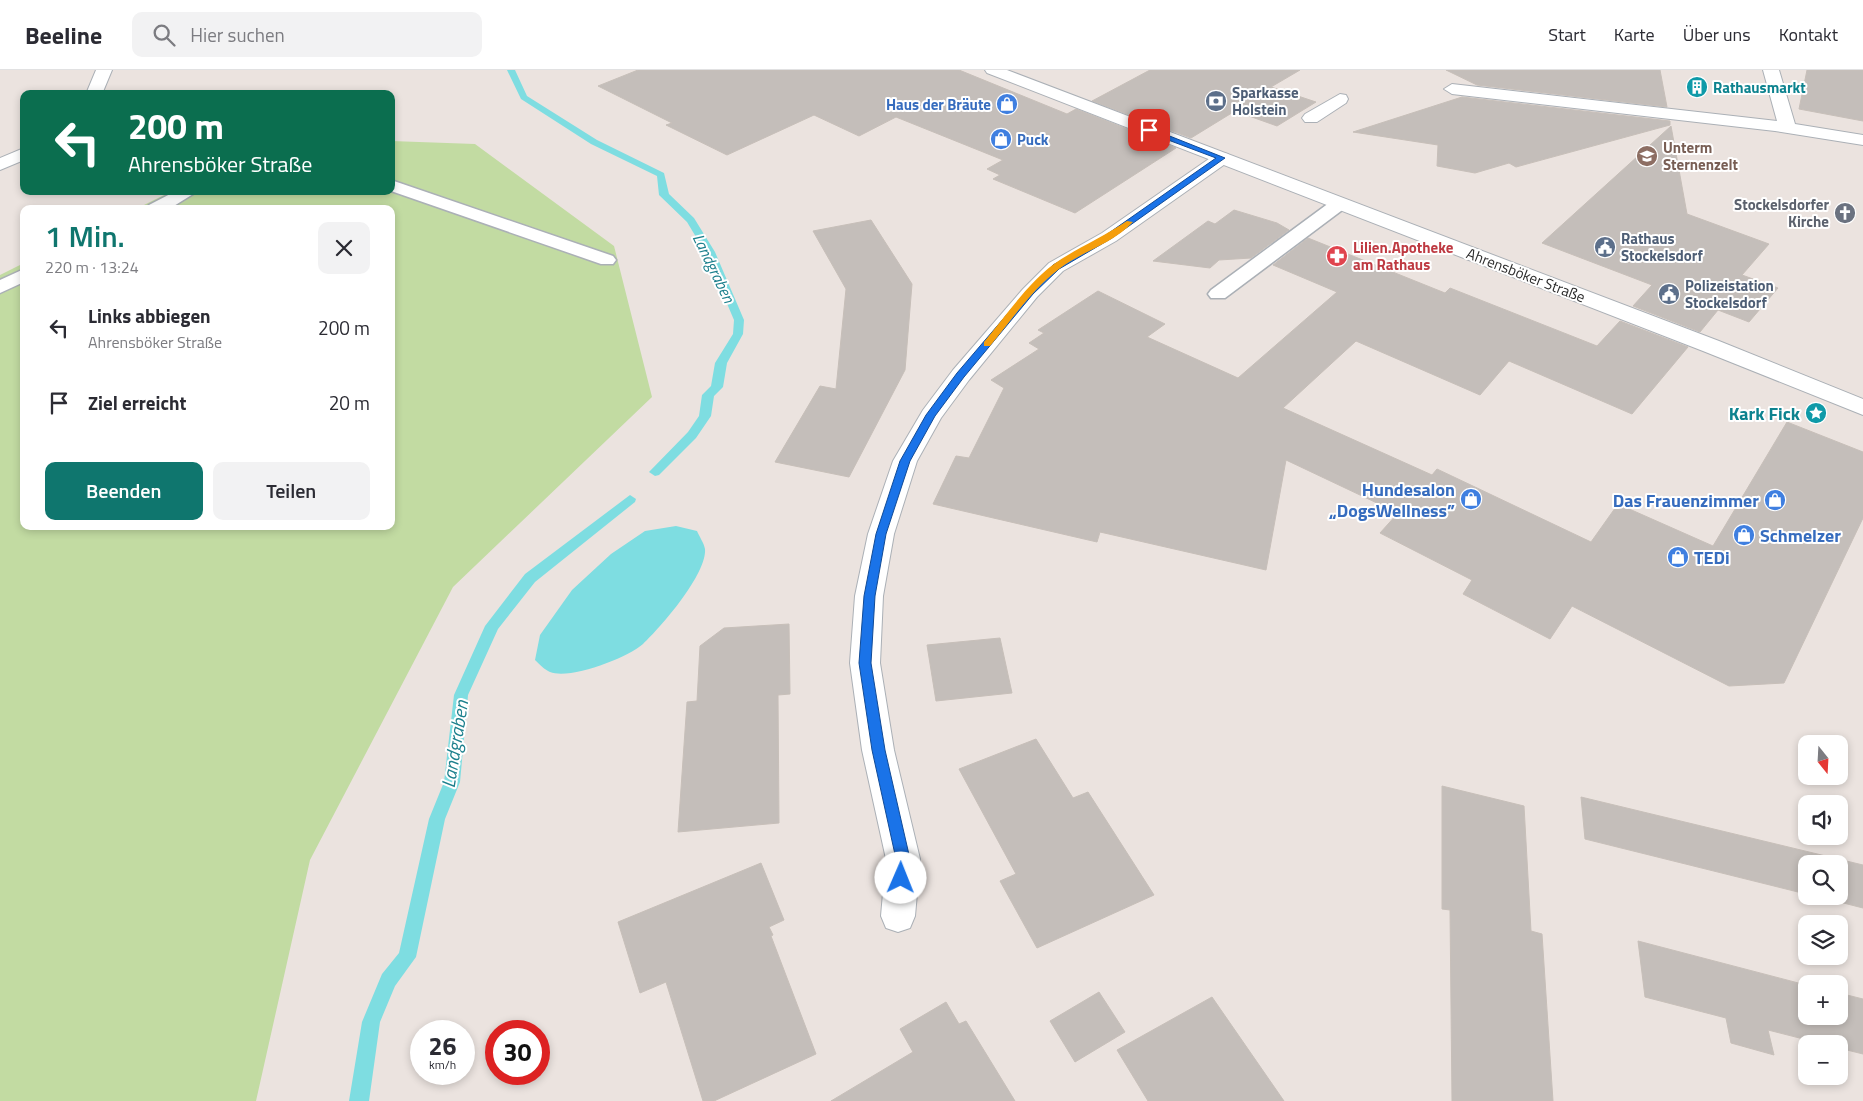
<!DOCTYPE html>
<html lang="de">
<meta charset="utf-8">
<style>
body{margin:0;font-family:"Titillium Web",sans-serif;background:#f2f2f3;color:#2b2b33;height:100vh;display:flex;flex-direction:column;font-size:19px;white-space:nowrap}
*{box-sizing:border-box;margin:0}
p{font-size:16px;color:#7c7c81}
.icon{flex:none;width:28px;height:28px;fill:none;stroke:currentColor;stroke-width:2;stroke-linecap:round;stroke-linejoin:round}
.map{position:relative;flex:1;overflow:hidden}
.details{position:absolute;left:20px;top:135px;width:375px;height:325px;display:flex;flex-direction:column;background:#fff;border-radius:10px;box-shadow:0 2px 8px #0003}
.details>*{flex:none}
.hud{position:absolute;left:20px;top:20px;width:375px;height:105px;border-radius:10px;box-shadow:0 2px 8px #0003;background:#0b6e4f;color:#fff;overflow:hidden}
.needle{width:32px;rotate:162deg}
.controls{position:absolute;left:1798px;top:665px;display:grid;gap:10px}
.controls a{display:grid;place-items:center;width:50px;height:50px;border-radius:10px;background:#fff;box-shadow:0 2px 8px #0003;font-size:25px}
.speed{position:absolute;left:410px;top:950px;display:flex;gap:10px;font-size:25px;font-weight:700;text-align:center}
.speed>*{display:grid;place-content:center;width:65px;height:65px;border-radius:50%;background:#fff;box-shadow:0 2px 8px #0003;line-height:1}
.speed small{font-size:12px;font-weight:400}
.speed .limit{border:8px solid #d22;background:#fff;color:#111}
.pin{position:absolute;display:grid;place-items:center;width:42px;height:42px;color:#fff;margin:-21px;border-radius:10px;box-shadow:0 2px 8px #0006}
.me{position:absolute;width:55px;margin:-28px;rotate:1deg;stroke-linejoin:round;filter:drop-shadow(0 0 4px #0008)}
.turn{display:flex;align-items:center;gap:18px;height:105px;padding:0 25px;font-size:22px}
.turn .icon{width:65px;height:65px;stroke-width:2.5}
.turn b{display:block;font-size:35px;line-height:42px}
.round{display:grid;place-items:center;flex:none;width:52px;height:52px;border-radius:10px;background:#f2f2f3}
.overview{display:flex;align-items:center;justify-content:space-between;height:85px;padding:0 25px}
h1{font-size:30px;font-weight:600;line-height:38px;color:#0f766e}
.button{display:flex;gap:10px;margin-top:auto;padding:10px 25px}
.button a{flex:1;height:58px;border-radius:10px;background:#0f766e;color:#fff;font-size:20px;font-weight:600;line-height:58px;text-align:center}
.button a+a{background:#f2f2f3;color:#2b2b33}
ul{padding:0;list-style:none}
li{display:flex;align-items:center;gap:15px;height:75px;padding:0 25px}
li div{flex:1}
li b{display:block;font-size:19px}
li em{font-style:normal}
header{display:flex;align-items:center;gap:30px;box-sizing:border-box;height:70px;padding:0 25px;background:#fff;border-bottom:1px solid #e1e1e2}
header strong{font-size:24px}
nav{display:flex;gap:28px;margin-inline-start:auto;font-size:18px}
.search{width:350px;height:45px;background:#f2f2f3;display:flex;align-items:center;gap:12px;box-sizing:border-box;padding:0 18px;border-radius:10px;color:#7c7c81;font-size:19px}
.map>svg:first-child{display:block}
.green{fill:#c2dba2}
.water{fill:#7edde1}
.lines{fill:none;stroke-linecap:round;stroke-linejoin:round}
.stream{fill:#7edde1;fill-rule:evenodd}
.building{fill:#c4beba;stroke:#c7bfb9}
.service-casing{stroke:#abb0b6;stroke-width:3}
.pedestrian-casing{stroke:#abb0b6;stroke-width:2}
.minor-casing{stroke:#abb0b6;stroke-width:2}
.secondary-casing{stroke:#abb0b6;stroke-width:2}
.service{fill:#fff;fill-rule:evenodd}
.pedestrian{fill:#fff;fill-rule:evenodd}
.minor{fill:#fff;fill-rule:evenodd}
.secondary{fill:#fff;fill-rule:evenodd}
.route{fill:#1a73e8;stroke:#114b97}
.slow{fill:#f59e0b}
.labels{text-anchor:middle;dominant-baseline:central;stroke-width:4;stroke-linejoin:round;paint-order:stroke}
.far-culture-label{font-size:15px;font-weight:bold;fill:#0d838f;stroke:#fff;text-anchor:start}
.far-service-label{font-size:15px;font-weight:bold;fill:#4e5e75;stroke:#fff;text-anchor:start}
.far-shop-label{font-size:15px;font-weight:bold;fill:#366cbe;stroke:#fff;text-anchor:end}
.far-education-label{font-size:15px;font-weight:bold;fill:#785e54;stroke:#fff;text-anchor:start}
.far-worship-label{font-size:15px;font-weight:bold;fill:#5b616d;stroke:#fff;text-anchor:end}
.far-health-label{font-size:15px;font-weight:bold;fill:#be3a42;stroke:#fff;text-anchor:start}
.far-street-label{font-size:15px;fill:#2b2b2b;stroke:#fff}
.far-water-label{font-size:16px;font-style:italic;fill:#1d808d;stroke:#fff}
.culture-label{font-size:18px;font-weight:bold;fill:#0d838f;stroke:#fff;text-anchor:end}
.shop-label{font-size:18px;font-weight:bold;fill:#366cbe;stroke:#fff;text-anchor:end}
.water-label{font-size:19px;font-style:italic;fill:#1d808d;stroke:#fff}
</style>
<header>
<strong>Beeline</strong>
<div class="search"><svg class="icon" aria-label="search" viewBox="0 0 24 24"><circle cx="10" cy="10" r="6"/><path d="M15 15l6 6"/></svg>Hier suchen</div>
<nav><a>Start</a><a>Karte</a><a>Über uns</a><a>Kontakt</a></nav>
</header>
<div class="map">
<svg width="1863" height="1031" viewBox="0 0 1863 1031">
<rect width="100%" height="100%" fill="#ebe3df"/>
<path class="green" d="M391 71 475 74 614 176 652 327 453 517 310 790 256 1031H0V205L24 193V456H391V139H136L172 121H391Z"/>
<path class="water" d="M676 456 697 461C699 466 704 473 705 479 707 504 661 557 643 574 627 588 570 610 550 602 545 600 539 594 535 590L540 565 572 520 611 484 645 461Z"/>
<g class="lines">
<path class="stream" d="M507 0H515L527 26 597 70 664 103 669 124 694 148 715 182 744 250 743 264 727 293 723 317 714 326 711 346 696 368 659 405 655 406 649 402 688 362 699 346 702 325 711 316 715 293 733 264 734 250 705 182 687 152 659 125 657 106 591 74 521 29Z
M630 425 636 429 635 432 535 512 498 559 468 625 460 712 445 749 416 887 395 916 380 952 369 1031H349L362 952 382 904 399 883 429 749 444 712 454 625 485 556 525 504Z"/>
</g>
<path class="building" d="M638 0H959L1067 44 1076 39 1176 78 1075 143 993 109 1000 105 987 99 1003 90 896 47 859 66 814 45 727 85 666 55 672 53 598 16Z
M1150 0H1300L1271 17 1316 32 1277 56 1235 41 1191 68 1092 31Z
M1446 0H1660L1667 37 1477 15Z
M1807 0H1863V51L1799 39Z
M1462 27 1670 51V55L1516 97 1509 93 1475 103 1437 96 1438 75 1353 62Z
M1671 56 1687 144 1769 174 1742 205 1778 218 1749 252 1718 240 1700 262 1633 236 1652 215 1542 173Z
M1234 140 1277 153 1289 160 1251 188 1219 190 1210 198 1153 191 1208 151 1215 154Z
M871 150 912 214 905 300 849 407 775 392 820 316 836 319 846 219 813 161Z
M1308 168 1445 223 1450 218 1597 276 1620 251 1688 277 1632 344 1509 291 1480 325 1356 271 1283 338 1432 405 1437 399 1591 472 1618 434 1713 476 1787 352 1863 382V448L1784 613 1729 616 1572 536 1550 569 1463 524 1472 510 1380 463 1398 443 1286 390 1266 500 1100 462 1097 472 933 434 956 386 969 388 1004 318 991 310 1039 279 1029 273 1044 263 1038 260 1098 221 1165 254 1147 267 1238 308 1337 222 1273 195Z
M789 554 790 624 778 625 779 753 678 762 687 632 697 631 700 576 724 558Z
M1000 568 1012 623 936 631 927 575Z
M1036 669 1073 728 1088 722 1154 825 1037 878 1000 811 1016 804 959 699Z
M1442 716 1524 736 1531 861 1542 864 1553 1031H1452L1450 840 1442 839Z
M1581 727 1863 795V838L1816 826H1839V794H1806V824L1585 769Z
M761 793 784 850 769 857 773 865 771 866 816 984 714 1031H703L666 912 640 923 618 852Z
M1638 871 1806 915V946H1839V923L1863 929V984L1839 978V974H1823L1768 960 1774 985 1731 973 1726 948 1645 927Z
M1099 922 1125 962 1075 992 1050 951Z
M1212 927 1284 1031H1148L1117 980Z
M946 932 959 954 966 951 1015 1031H831L913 982 900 959Z"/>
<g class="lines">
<g class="service-casing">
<path id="service" d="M391 110 613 186 616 190 613 194H601L391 121Z
M176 121H198L169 139H147L149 135Z
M1339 129 1345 130 1348 134 1345 138 1225 228H1211L1208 224 1211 220 1333 130Z
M24 199V212L0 223V210Z"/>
</g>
<g class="pedestrian-casing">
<path id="pedestrian" d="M1763 0H1779L1795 54 1863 65V75L1775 61 1452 24 1444 19 1452 14 1777 51Z
M1340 24 1346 25 1348 29 1346 33 1317 52H1305L1302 48 1305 44Z"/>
</g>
<g class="minor-casing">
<path id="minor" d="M96 0H112L102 24H86Z
M24 78V90L0 100V88Z
M1222 83 1228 84 1231 88 1228 92 1116 171 1063 201 1037 227 969 310 941 348 917 391 894 464 883 526 880 593 894 680 920 789 915 846 910 858 898 862 886 858 881 846 886 789 862 680 850 593 855 526 868 464 893 391 923 340 953 300 1023 219 1049 193 1102 163 1216 84Z"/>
</g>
<g class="secondary-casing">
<path id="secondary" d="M985 0H1007L1719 271 1863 329V345L1703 281 987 3Z"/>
</g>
<use href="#service" class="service"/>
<use href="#pedestrian" class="pedestrian"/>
<use href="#minor" class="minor"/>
<use href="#secondary" class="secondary"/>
</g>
<path class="route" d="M1147 59H1152L1225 88 1112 168 1059 199 1033 224 964 307 935 346 910 391 886 464 875 526 871 593 885 680 910 789 906 813 901 815 896 813 894 808 896 789 872 680 859 593 864 526 876 464 900 391 926 345 957 303 1027 221 1053 195 1106 165 1216 88 1147 62Z"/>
<path class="slow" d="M1127 151 1133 152C1113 174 1082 181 1059 199 1032 219 1011 251 990 276H984V272C1004 248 1028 213 1054 194 1077 178 1103 167 1127 151Z"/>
<defs>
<g id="building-disc" transform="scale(1.125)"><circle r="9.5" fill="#0f9aa8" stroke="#fff"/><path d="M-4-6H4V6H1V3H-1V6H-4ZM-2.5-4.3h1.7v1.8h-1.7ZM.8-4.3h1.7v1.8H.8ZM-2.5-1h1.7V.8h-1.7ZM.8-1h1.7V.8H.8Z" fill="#fff"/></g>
<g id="bank-disc" transform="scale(1.125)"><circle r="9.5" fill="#5c6f8a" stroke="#fff"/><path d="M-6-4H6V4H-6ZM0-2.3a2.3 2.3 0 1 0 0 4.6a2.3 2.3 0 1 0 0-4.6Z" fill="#fff"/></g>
<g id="shop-disc" transform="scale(1.125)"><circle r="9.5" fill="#3f7fe0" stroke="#fff"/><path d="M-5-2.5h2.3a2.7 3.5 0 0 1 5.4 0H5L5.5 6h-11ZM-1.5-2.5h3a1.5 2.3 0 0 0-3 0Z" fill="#fff"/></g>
<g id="school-disc" transform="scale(1.125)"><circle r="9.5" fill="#8d6e63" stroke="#fff"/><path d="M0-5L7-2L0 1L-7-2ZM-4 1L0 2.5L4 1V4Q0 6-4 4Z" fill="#fff"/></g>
<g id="church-disc" transform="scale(1.125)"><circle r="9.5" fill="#6b7280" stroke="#fff"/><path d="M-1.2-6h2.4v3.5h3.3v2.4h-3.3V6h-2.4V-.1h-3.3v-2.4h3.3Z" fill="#fff"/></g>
<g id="civic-disc" transform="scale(1.125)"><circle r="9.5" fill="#5c6f8a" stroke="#fff"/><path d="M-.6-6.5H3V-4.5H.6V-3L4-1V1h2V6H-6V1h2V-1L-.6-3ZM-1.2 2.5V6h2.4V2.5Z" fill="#fff"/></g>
<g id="pharmacy-disc" transform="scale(1.125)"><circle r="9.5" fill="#e0444e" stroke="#fff"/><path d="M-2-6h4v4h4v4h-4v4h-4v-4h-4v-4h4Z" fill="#fff"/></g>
<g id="sight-disc" transform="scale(1.125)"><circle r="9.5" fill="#0f9aa8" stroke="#fff"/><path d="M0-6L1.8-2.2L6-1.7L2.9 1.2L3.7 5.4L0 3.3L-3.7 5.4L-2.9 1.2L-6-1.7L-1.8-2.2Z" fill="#fff"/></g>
</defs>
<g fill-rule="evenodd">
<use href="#building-disc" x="1697" y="17"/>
<use href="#bank-disc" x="1216" y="31"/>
<use href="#shop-disc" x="1007" y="34"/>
<use href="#shop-disc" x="1001" y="69"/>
<use href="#school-disc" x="1647" y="86"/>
<use href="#church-disc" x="1845" y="143"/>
<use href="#civic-disc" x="1605" y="177"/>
<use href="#pharmacy-disc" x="1337" y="186"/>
<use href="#civic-disc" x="1669" y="224"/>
<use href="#sight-disc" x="1816" y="343"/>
<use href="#shop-disc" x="1471" y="429"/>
<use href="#shop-disc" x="1775" y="430"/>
<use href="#shop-disc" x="1744" y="465"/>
<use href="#shop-disc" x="1678" y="487"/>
</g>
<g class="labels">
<g class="far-culture-label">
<text x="1713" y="17">Rathausmarkt</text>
</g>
<g class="far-service-label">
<text x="1232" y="22">Sparkasse<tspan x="1232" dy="17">Holstein</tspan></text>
<text x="1621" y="168">Rathaus<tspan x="1621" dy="17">Stockelsdorf</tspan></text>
<text x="1685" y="215">Polizeistation<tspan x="1685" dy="17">Stockelsdorf</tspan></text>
</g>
<g class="far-shop-label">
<text x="991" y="34">Haus der Bräute</text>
<text x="1017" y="69" text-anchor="start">Puck</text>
</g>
<g class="far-education-label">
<text x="1663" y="77">Unterm<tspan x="1663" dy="17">Sternenzelt</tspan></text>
</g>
<g class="far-worship-label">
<text x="1829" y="134">Stockelsdorfer<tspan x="1829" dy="17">Kirche</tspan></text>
</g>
<g class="far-health-label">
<text x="1353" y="177">Lilien.Apotheke<tspan x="1353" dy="17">am Rathaus</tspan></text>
</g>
<g class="far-street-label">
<text transform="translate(1526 205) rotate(21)">Ahrensböker Straße</text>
</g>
<g class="far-water-label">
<text transform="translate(714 198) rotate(64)">Landgraben</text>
</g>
<g class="culture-label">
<text x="1800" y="343">Kark Fick</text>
</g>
<g class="shop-label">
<text x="1455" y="419">Hundesalon<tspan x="1455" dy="21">„DogsWellness”</tspan></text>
<text x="1759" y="430">Das Frauenzimmer</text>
<text x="1760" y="465" text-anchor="start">Schmelzer</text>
<text x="1694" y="487" text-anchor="start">TEDi</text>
</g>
<g class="water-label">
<text transform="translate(454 674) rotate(-81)">Landgraben</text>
</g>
</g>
</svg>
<div class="controls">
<a><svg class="needle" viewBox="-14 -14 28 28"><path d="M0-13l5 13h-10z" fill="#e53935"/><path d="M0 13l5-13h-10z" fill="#7c7c81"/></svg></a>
<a><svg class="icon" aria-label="sound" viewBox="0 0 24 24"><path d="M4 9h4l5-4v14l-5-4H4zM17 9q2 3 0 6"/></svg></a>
<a><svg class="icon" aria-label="search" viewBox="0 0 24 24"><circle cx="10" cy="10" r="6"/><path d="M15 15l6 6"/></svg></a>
<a><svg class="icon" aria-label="layers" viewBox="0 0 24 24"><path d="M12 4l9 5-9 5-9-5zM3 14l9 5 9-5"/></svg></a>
<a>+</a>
<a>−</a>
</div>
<div class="speed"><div>26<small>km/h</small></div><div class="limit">30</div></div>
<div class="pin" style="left:1149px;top:60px;background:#d93025"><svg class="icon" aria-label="arrive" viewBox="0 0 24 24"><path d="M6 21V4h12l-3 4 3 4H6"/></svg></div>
<svg class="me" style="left:901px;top:808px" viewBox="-20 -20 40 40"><circle r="19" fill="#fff"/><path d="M0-13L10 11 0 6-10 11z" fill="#1a73e8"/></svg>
<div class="hud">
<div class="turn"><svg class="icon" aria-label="left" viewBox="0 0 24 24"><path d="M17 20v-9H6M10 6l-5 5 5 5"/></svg><div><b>200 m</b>Ahrensböker Straße</div></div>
</div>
<section class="details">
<div class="overview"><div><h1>1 Min.</h1><p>220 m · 13:24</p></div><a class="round"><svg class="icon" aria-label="close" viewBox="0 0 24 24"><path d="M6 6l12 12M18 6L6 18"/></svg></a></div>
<ul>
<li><svg class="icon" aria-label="left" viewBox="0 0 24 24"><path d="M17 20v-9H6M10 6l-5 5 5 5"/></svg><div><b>Links abbiegen</b><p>Ahrensböker Straße</p></div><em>200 m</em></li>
<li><svg class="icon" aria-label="arrive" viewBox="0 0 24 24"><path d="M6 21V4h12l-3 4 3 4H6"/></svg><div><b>Ziel erreicht</b></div><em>20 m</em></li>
</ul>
<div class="button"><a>Beenden</a><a>Teilen</a></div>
</section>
</div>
